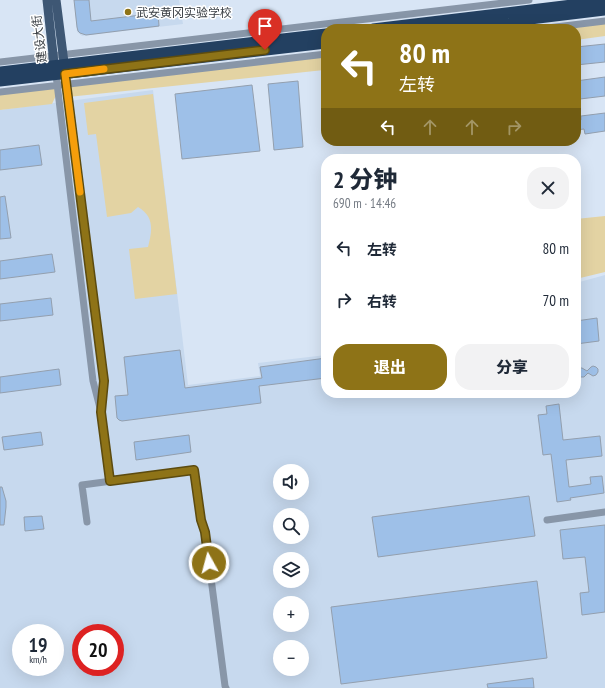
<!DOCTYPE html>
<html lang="zh">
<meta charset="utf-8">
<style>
body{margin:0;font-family:"PT Sans Narrow","Noto Sans SC",sans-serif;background:#f2f2f3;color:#1f2937;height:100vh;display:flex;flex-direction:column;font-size:15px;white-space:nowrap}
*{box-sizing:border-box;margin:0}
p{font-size:13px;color:#747a83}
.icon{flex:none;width:22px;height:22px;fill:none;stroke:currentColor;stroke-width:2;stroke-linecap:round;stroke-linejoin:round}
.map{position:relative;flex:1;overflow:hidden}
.details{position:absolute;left:321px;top:154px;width:260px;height:244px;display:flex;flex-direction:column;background:#fff;border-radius:16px;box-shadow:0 4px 16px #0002}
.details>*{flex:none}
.top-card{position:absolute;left:321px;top:24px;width:260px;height:122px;border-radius:16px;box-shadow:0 4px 16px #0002;background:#8e7317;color:#fff;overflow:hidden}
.tools{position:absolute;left:273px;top:464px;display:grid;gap:8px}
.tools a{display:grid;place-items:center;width:36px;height:36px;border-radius:50%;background:#fff;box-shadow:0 4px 16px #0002;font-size:20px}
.speed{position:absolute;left:12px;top:624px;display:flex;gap:8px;font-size:20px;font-weight:700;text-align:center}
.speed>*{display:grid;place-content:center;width:52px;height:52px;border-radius:50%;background:#fff;box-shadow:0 4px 16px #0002;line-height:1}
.speed small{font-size:10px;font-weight:400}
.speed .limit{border:6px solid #d22;background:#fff;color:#111}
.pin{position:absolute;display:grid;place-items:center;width:34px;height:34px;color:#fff;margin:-41px -17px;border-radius:50% 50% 50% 0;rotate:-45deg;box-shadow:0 0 4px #0007}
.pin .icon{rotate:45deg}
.me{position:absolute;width:44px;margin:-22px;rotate:353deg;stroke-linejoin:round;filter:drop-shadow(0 0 3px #0008)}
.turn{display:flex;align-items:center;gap:14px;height:84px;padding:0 12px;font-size:18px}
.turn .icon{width:52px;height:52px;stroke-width:2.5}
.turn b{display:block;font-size:28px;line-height:34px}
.lanes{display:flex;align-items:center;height:38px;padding:0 12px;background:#0003;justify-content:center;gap:20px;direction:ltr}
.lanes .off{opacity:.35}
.round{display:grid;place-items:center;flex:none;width:42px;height:42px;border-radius:16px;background:#f2f2f3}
.head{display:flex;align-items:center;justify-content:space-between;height:68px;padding:0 12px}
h1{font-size:24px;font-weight:800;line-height:30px}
.primary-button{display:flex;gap:8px;margin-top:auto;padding:8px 12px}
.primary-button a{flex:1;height:46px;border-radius:16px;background:#8e7317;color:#fff;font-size:16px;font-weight:800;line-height:46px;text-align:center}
.primary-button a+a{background:#f2f2f3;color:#1f2937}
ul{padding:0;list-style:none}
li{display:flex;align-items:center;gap:12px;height:52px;padding:0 12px}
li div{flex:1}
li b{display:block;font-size:15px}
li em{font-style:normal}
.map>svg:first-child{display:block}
.built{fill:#c7d9ee;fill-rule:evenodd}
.green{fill:#e3d3a3}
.building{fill:#9ec0e8;stroke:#939fae}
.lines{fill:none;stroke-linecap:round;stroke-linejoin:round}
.minor{stroke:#8896a8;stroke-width:7}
.major{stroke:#3e5774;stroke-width:9}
.highway{stroke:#234061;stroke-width:11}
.route-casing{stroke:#5c4b0f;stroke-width:10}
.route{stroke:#8e7317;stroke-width:7}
.slow{stroke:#f59e0b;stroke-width:7}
.poi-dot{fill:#8e7317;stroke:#fff;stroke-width:1.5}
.labels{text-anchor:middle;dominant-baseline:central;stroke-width:3;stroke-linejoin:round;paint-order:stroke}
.poi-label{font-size:12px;fill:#373c42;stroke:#fff;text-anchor:start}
.street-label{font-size:12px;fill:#373c42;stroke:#fff}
</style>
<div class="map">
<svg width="605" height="688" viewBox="0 0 605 688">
<rect width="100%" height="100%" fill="#d8e5f5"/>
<path class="built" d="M74 0H179L183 24 82 36 77 32Z
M153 90 188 385 260 376 258 363 326 355V393H576V283L605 275V688H0V110ZM280 471H302V493H280ZM280 515H302V537H280ZM280 559H302V581H280ZM280 603H302V625H280ZM21 633H55V667H21ZM81 633H115V667H81ZM280 647H302V669H280Z"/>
<path class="green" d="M605 21V36L576 40V29H538Z
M322 55 324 70 68 97 73 84Z
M50 86 58 91 52 104 0 110V93Z
M153 94 177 294 135 299 129 249 148 247C152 231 155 217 138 207L131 213 107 217 96 134 88 135 84 103Z
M605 216V272L576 279V219Z"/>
<path class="building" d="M74 0H89L91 21 158 13 159 26 86 35 80 33 78 31 77 27Z
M605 44V62L576 65V47Z
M605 77V96L580 99 579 94H576V81Z
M298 81 303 147 274 150 268 84Z
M252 85 260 151 182 159 175 94Z
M605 113V131L585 134 584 129 576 130V121L581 120V116Z
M39 145 42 165 0 170V150Z
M5 196 11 238 0 239V197Z
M52 254 55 272 0 279V261Z
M51 298 53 315 0 321V304Z
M597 318 599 341 576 344V321Z
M180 350 185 388 262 378 260 367 326 358V378L259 386 261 403 122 421 119 420 117 418 115 396 128 395 124 357Z
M593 366 596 367 598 369V372L596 375 593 376 588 373 584 377H581L577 375 576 372 579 368H582L587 371 591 367Z
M59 369 61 385 0 393V377Z
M559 404 563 440 600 436 602 456 566 460 569 487 591 484 590 477 602 476 604 493 570 498 571 500 557 502 551 454 543 455 538 415 547 414 546 406Z
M41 432 43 445 4 450 2 437Z
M189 435 191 452 136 460 134 442Z
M0 487H2L6 501V507L4 525H0Z
M529 496 535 536 378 557 372 517Z
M42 516 44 529 25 531 24 517Z
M605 525V612L582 615 580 593 589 592 585 557 563 559 560 530Z
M537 581 547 658 341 684 331 607Z
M533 678 534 688H488L487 684Z"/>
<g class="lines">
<path class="minor" d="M539 29 605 21
M0 62 529 0
M65 73 104 381 102 406
M56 75 93 381 101 412 110 481
M0 92 326 54
M547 520 605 512
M87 522 82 485 194 470 201 519 205 532 225 686 226 688"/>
<path class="major" d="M47 0 55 72
M56 0 65 70"/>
<path class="highway" d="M373 29 605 1
M447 29 605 10
M0 72 326 34
M0 81 326 43"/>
</g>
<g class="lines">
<g class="route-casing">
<path id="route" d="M209 563 205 532 201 520 194 470 110 481 101 412 104 381 88 256 65 74 265 50"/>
</g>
<use href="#route" class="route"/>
<path class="slow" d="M80 192 65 74 104 69"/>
</g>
<circle class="poi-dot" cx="128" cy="12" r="4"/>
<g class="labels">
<g class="poi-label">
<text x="136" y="12">武安黄冈实验学校</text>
</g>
<g class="street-label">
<text transform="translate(39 39) rotate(-97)">建设大街</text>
</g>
</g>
</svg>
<div class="tools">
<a><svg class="icon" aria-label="sound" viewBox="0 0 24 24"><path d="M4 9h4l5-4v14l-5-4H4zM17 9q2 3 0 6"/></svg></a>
<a><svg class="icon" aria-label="search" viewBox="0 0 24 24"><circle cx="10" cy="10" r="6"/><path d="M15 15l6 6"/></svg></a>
<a><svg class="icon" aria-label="layers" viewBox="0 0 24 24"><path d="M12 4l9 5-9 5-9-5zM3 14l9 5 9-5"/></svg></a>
<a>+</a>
<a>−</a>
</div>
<div class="speed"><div>19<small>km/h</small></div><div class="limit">20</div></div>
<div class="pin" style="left:265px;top:50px;background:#d93025"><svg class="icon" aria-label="arrive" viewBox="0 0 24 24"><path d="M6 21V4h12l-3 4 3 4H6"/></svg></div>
<svg class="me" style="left:209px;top:563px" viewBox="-20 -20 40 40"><circle r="17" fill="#8e7317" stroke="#fff" stroke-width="3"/><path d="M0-11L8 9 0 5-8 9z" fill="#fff"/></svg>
<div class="top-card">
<div class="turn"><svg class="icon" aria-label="left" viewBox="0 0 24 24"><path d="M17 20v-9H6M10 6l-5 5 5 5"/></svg><div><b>80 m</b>左转</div></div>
<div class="lanes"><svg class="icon" aria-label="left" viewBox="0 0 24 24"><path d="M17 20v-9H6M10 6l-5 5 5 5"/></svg><svg class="icon off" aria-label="ahead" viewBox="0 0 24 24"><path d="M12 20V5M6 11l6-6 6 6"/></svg><svg class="icon off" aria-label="ahead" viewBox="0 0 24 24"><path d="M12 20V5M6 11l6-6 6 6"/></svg><svg class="icon off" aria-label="right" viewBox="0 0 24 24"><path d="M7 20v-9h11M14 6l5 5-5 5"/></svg></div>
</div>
<section class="details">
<div class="head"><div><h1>2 分钟</h1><p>690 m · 14:46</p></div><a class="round"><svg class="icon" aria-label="close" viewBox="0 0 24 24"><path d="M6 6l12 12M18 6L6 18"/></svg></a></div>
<ul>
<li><svg class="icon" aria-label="left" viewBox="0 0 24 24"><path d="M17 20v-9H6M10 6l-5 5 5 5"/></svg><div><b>左转</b></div><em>80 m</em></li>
<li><svg class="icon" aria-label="right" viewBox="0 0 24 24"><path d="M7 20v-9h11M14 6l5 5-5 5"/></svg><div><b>右转</b></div><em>70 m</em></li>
</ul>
<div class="primary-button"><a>退出</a><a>分享</a></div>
</section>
</div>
